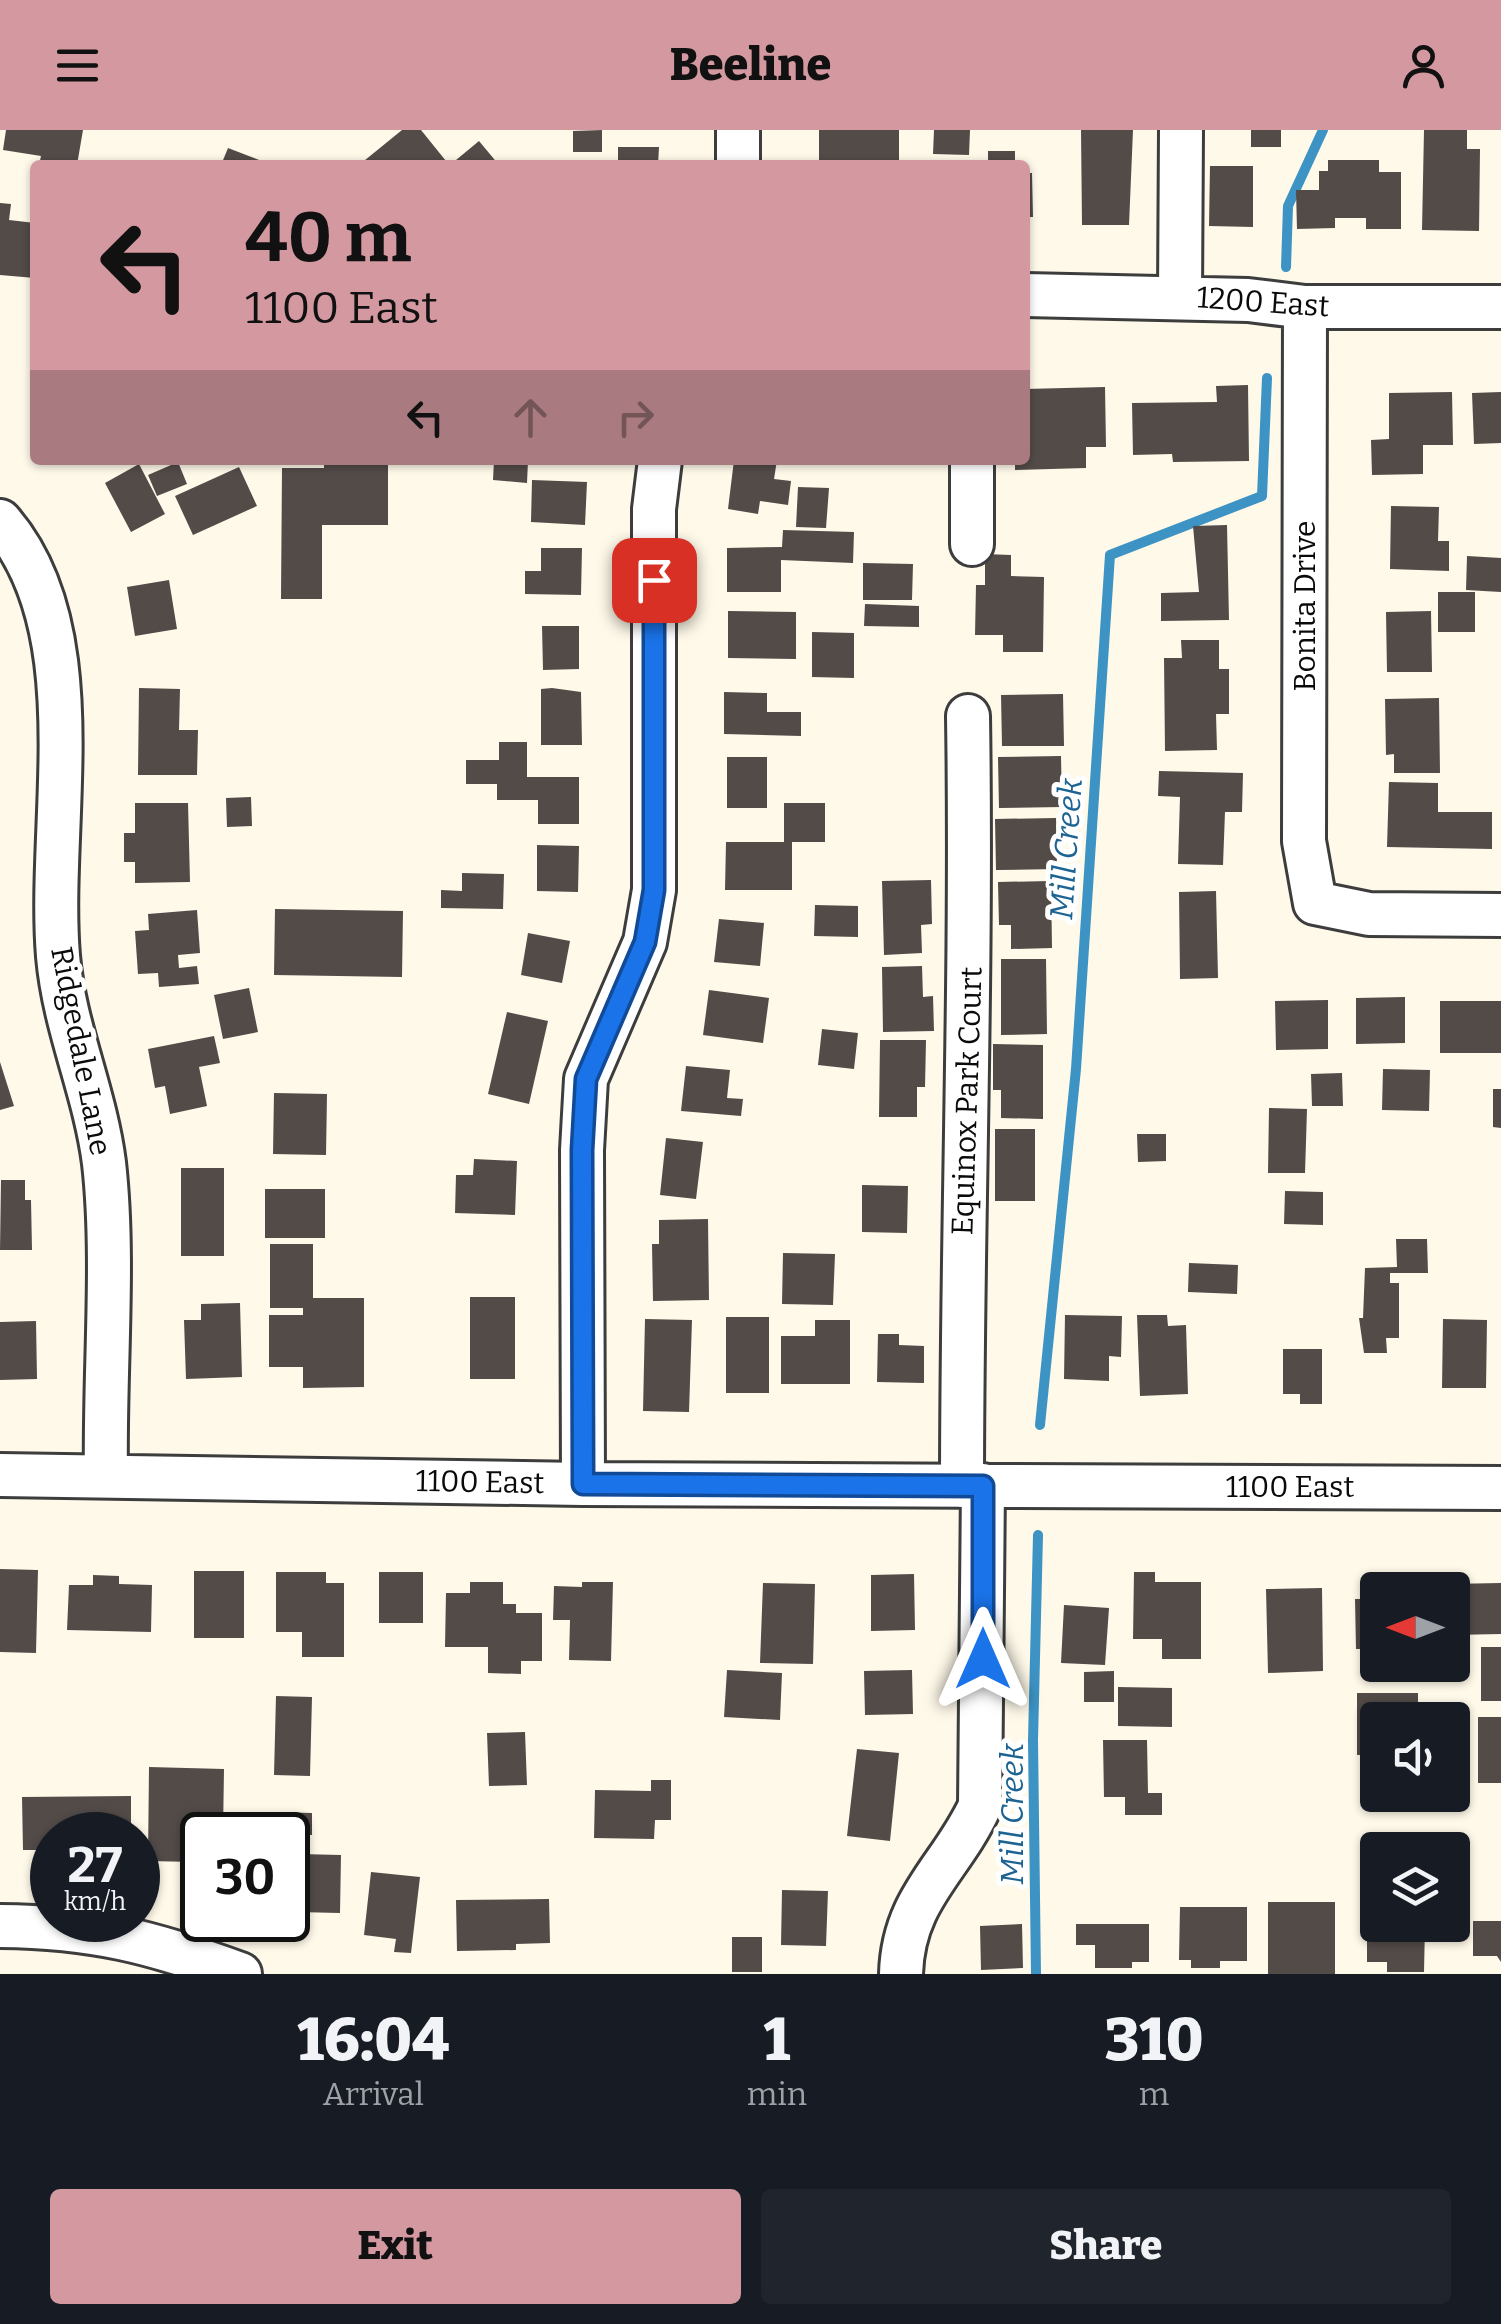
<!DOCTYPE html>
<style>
body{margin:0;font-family:Bitter,serif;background:#20242c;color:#f1f3f6;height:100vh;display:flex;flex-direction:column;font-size:38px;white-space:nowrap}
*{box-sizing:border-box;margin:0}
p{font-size:32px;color:#9ea1a6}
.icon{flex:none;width:55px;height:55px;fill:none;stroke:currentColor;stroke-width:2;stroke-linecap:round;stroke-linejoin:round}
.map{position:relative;height:1844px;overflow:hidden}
.sheet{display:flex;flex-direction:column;background:#171b24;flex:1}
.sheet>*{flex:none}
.top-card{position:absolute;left:30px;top:30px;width:1000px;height:305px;border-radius:10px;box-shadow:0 2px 8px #0004;background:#d499a0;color:#111;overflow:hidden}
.needle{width:65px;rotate:270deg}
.controls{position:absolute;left:1360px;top:1442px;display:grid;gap:20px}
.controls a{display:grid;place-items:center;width:110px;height:110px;border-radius:10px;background:#171b24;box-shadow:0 2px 8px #0004;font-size:50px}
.speed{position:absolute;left:30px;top:1682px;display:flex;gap:20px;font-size:50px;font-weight:700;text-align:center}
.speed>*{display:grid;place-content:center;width:130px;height:130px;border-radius:50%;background:#171b24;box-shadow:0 2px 8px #0004;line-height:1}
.speed small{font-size:25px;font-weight:400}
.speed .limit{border:5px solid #111;border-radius:15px;background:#fff;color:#111}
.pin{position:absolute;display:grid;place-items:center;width:85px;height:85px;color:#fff;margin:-42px;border-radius:20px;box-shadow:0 5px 15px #0006}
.me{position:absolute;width:110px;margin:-55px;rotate:0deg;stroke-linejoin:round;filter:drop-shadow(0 0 8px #0008)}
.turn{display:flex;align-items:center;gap:35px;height:210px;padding:0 50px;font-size:45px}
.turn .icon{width:130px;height:130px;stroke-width:2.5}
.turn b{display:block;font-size:70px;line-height:85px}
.lanes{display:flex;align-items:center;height:95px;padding:0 50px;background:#0003;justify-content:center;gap:50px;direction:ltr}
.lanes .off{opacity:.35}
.eta{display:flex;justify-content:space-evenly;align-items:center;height:170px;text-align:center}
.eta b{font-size:60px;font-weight:800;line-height:70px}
.button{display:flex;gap:20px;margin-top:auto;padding:20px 50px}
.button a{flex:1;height:115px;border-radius:10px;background:#d499a0;color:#111;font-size:40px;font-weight:800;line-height:115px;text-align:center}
.button a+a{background:#20242c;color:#f1f3f6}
header{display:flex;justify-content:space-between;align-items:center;height:130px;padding:0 50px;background:#d499a0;color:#111;font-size:45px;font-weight:800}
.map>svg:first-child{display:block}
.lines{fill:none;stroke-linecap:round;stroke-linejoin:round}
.stream{stroke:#3d93c4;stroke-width:10}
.building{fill:#524b48}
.minor-casing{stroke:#3d3d3d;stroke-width:48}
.minor{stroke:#fff;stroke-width:42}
.route-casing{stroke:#114b97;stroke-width:25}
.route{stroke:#1a73e8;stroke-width:18}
.labels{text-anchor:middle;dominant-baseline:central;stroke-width:10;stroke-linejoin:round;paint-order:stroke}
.street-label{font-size:30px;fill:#0a0a0a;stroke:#fff}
.water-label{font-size:32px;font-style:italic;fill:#1d6493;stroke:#fff}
</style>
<header><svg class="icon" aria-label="menu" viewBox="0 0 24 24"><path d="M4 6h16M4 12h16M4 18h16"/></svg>Beeline<svg class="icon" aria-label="person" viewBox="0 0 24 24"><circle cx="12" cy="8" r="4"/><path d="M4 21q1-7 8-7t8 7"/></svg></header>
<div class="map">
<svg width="1501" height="1844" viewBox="0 0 1501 1844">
<rect width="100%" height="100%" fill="#fef9e9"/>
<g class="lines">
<path class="stream" d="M1286 137 1288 76 1323 0
M1040 1295 1076 939 1110 425 1262 366 1267 248
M1036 1844 1033 1610 1038 1405"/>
</g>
<path class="building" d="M6 0H83L77 35H39L41 26 3 20Z
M402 0H421L446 31 441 35H359Z
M602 0V22H573V1Z
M819 0H899V35H819Z
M934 0H970L969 25 933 24Z
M1081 0H1133L1129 95H1082Z
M1251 0H1281V17H1251Z
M1424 0H1467V19H1480L1479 101 1422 100Z
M479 11 499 35H450Z
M618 17H659L658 35H618Z
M228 18 272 35H221Z
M988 21H1015V35H988Z
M1328 30H1379V42H1401V99H1366V88H1335V98L1297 99 1296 60H1319V41H1328Z
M1210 36H1253V97L1209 96Z
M1025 43H1032L1033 87H1025Z
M0 73 11 74 9 90 35 93V148L0 145Z
M1248 255 1249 331 1173 332 1172 324 1133 325 1132 273 1217 272 1216 256Z
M1105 257 1106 317H1086V338L1015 340V330H1025V259Z
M1452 262 1453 315H1423V344L1372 345 1371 310 1389 309V263Z
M1501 262V313L1474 314 1472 263Z
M324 330H388V395H322V469H281L282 338H324Z
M494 330 528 331 527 353 493 350Z
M734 330H777L774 349 791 351 788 375 760 371 758 384 728 379Z
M178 332 187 354 157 366 148 345Z
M139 334 165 384 131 402 105 353Z
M239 337 257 376 193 405 175 366Z
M532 350 587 352 585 395 531 392Z
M798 357 829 358 826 398 796 397Z
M1391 376 1439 377 1438 411H1449V441L1390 439Z
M1227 395 1229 490 1161 491V463L1199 462 1193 396Z
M783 400 854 402 853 433 781 430V462H727V418L782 417Z
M541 418H582L581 465 525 464V441H541Z
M985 424 1011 425V446L1044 447 1043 522H1003V505H975L976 455H985Z
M1467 426 1501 428V462L1466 460Z
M863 433 913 434 912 470H863Z
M169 450 177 499 135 506 127 457Z
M1438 462H1475V502H1438Z
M865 474 919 476V497L864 496Z
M728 481 796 482V529L728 528Z
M1431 481 1432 542H1387L1386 482Z
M542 496H579V539L543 540Z
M812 502 854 503V548L812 547Z
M1181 510H1219V539H1229V584H1216L1217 620 1165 621 1164 528H1182Z
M139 558 180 559 179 600H198L197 645H138Z
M552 558 581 562 582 615H541V559Z
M724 562 767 563V582H801V606L724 604Z
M1063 564 1064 616H1002L1001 565Z
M1439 568 1440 643H1394V624L1386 625 1385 569Z
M499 612H527V647H579V694H538V670H497V654H466V630H499Z
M1061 626 1062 677 999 678 998 627Z
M727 627H767V678H727Z
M1159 641 1243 643 1242 682H1225L1223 735 1178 734 1180 667 1158 666Z
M1389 652 1438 653V682H1492V719L1387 717Z
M251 667 252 696 227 697 226 668Z
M135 673H188L190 752 135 753V732H124V703H135Z
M784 673H825V712H792V760H725L726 712H784Z
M1056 688 1057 739 996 740 995 689Z
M537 715 579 716 578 762 537 761Z
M462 743 504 744 503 779 441 778V760L462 761Z
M931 750 932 794 921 795 922 823 884 825 882 751Z
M1051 751 1052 818 1011 819V795H999L998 752Z
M1216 761 1218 848 1180 849 1179 762Z
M815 775 858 776V807L814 806Z
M275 779 403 781 402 847 274 845Z
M197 780 200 823 178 825 179 838 197 836 199 854 159 857 158 843 138 844 135 801 149 800 148 784Z
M719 789 764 793 760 836 714 832Z
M528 803 570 811 562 853 521 845Z
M1001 829H1046L1047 904 1001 905Z
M922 836 923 867 933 866 934 901 883 902 882 837Z
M249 858 258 902 223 909 214 865Z
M709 860 769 868 763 913 703 905Z
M1405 867V913L1356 914V868Z
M1328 870V919L1276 920 1275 871Z
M1440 871H1501V923H1440Z
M507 882 548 891 529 974 488 964Z
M822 899 858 903 854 939 818 935Z
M214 906 220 933 199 937 207 976 170 984 165 956 155 958 148 919Z
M880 910H926L925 957H917V987H879Z
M993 914 1043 915V989L1001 988V960H993Z
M0 932 14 976 0 980Z
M686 936 730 940 727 968 743 969 741 986 681 981Z
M1383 939 1430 940 1429 981 1382 980Z
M1342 943 1343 976H1312L1311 944Z
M1493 959H1501V998L1493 997Z
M274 963 327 964 326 1025 273 1024Z
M1269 978 1307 979 1305 1043H1268Z
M995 999H1035V1071H995Z
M1137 1004H1166V1031L1138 1032Z
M666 1008 703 1012 696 1069 660 1065Z
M474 1029 517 1031 515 1085 455 1083 456 1045H473Z
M181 1038H224V1126H181Z
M1 1050H25V1070H31L32 1120H0Z
M862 1055 908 1056 907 1103 862 1102Z
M265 1059H325V1108H265Z
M1285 1061 1323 1062V1095L1284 1094Z
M708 1089 709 1170 653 1171 652 1114H659V1090Z
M1396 1109H1427L1428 1143H1390V1153H1399V1208H1386L1387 1223H1364L1359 1188H1363L1365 1138 1397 1137Z
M270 1114H313V1168H364V1257L303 1258V1237H269V1185H303V1178H270Z
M783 1123 835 1124 833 1175 782 1174Z
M1189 1133 1238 1135 1237 1164 1188 1162Z
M470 1167H515V1249H470Z
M240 1173 242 1247 186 1249 184 1190H201V1174Z
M1065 1185 1122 1186 1121 1227 1109 1226V1251L1064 1249Z
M1137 1185H1167L1168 1196 1186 1195 1188 1264 1140 1266Z
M726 1187H769V1263H726Z
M645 1189 692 1190 689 1282 643 1281Z
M1443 1189 1487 1190 1486 1258H1442Z
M815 1190H850V1254H781V1206H815Z
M36 1191 37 1249 0 1250V1192Z
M878 1204H899V1215L924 1216V1253L877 1252Z
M1283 1219H1322V1274H1300V1264H1283Z
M0 1439 38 1440 36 1523 0 1522Z
M194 1441H244V1508H194Z
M276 1442H326V1453H344V1527H302V1502H276Z
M379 1442H423V1493H379Z
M1134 1442H1155V1452H1201V1529H1162V1509H1133Z
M914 1444 915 1500 871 1501V1445Z
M93 1445 119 1446V1454L152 1455 151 1502 67 1500 69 1455H93Z
M470 1452H503V1474H516V1483H542V1531H521V1544L488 1543V1517H445L446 1463H470Z
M582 1452H613L611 1531 569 1530 570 1490H553L554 1456 582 1457Z
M763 1453 815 1454 813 1534 760 1533Z
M1501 1453V1504L1452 1505 1449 1454Z
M1322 1458 1323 1541 1268 1543 1266 1459Z
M1355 1469H1378V1519H1356Z
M1064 1475 1109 1478 1105 1535 1061 1533Z
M1481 1517H1501V1571H1481Z
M727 1540 782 1543 780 1590 724 1587Z
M912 1540 913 1584 865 1585 864 1541Z
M1114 1541V1572H1084V1542Z
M1118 1557 1172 1558V1597L1118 1596Z
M1357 1563H1418V1590H1378V1625H1357Z
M276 1566 312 1567 310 1646 274 1645Z
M1478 1587H1501V1653H1478Z
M525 1602 527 1655 489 1656 487 1603Z
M1103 1610H1147L1148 1663H1162V1685H1125V1667H1104Z
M857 1619 899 1623 890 1711 847 1706Z
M149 1637 224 1639 223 1703 196 1702 195 1732 148 1731Z
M651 1650H671V1690H655L654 1709 594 1708 595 1660 651 1661Z
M131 1666V1705H52V1720H23L22 1667Z
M274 1682 312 1683V1705L274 1703Z
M299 1724 341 1725 340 1783 297 1782Z
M371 1742 420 1747 411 1823 394 1822 396 1809 364 1805Z
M782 1760 828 1761 826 1816 781 1815Z
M549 1769 550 1813 516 1814V1820L457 1821 456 1770Z
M1268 1772H1335V1844H1268Z
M1180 1777H1247V1831H1220V1838H1191V1830H1179Z
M1473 1791H1501V1832L1497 1826H1473Z
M1367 1793 1425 1795 1424 1842H1387V1832H1367Z
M1022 1794 1023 1838 981 1840 980 1796Z
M1076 1794H1149V1832H1132V1838H1095V1815H1076Z
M732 1807H762V1842H732Z"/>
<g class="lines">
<g class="minor-casing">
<path id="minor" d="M738 35V0
M1025 165 1248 170 1305 177H1501
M1180 167 1181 0
M1305 177 1304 711 1315 773 1369 784 1501 785
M972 330V414
M0 391C95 500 47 691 58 826 64 897 95 962 104 1033 115 1130 104 1246 106 1345
M0 1345 583 1354 1501 1358
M583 1354 582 1020 586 949 645 812 654 760V379L660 330
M962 1356C962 1099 972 843 968 586
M0 1796C94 1797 152 1812 240 1844
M901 1844C903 1768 951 1739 980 1676L983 1355"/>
</g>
<use href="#minor" class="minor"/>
</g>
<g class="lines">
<g class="route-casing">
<path id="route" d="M654 450V760L645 812 586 949 582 1020 583 1354 983 1356V1529"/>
</g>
<use href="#route" class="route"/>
</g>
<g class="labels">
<g class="street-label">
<text transform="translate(1263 172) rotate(4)">1200 East</text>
<text transform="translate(1305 476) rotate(-90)">Bonita Drive</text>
<text transform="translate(81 921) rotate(79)">Ridgedale Lane</text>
<text transform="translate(967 971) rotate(-88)">Equinox Park Court</text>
<text transform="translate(480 1352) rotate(1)">1100 East</text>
<text x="1290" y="1357">1100 East</text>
</g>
<g class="water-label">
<text transform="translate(1066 719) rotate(-86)">Mill Creek</text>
<text transform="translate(1012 1684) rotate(-90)">Mill Creek</text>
</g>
</g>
</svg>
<div class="controls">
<a><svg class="needle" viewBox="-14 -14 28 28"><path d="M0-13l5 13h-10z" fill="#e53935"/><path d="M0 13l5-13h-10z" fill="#9ea1a6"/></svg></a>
<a><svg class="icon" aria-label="sound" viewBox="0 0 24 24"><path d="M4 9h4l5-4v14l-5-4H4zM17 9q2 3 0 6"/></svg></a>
<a><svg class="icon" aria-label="layers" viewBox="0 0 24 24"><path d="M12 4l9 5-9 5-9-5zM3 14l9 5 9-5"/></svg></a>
</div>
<div class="speed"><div>27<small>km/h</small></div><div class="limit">30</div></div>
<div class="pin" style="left:654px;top:450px;background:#d93025"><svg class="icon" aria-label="arrive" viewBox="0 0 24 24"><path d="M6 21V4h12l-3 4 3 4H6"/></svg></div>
<svg class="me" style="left:983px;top:1529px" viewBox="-20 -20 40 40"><path d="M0-17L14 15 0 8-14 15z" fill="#1a73e8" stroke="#fff" stroke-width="4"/></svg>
<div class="top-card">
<div class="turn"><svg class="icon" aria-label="left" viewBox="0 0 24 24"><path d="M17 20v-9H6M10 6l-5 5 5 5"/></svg><div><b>40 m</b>1100 East</div></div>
<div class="lanes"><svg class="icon" aria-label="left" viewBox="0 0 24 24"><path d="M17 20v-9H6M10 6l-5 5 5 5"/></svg><svg class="icon off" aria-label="ahead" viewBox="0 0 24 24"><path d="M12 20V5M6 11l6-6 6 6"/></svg><svg class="icon off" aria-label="right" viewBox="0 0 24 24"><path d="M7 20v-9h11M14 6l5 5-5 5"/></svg></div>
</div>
</div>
<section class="sheet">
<div class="eta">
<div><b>16:04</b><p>Arrival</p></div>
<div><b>1</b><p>min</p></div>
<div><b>310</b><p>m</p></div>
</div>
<div class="button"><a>Exit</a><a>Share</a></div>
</section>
